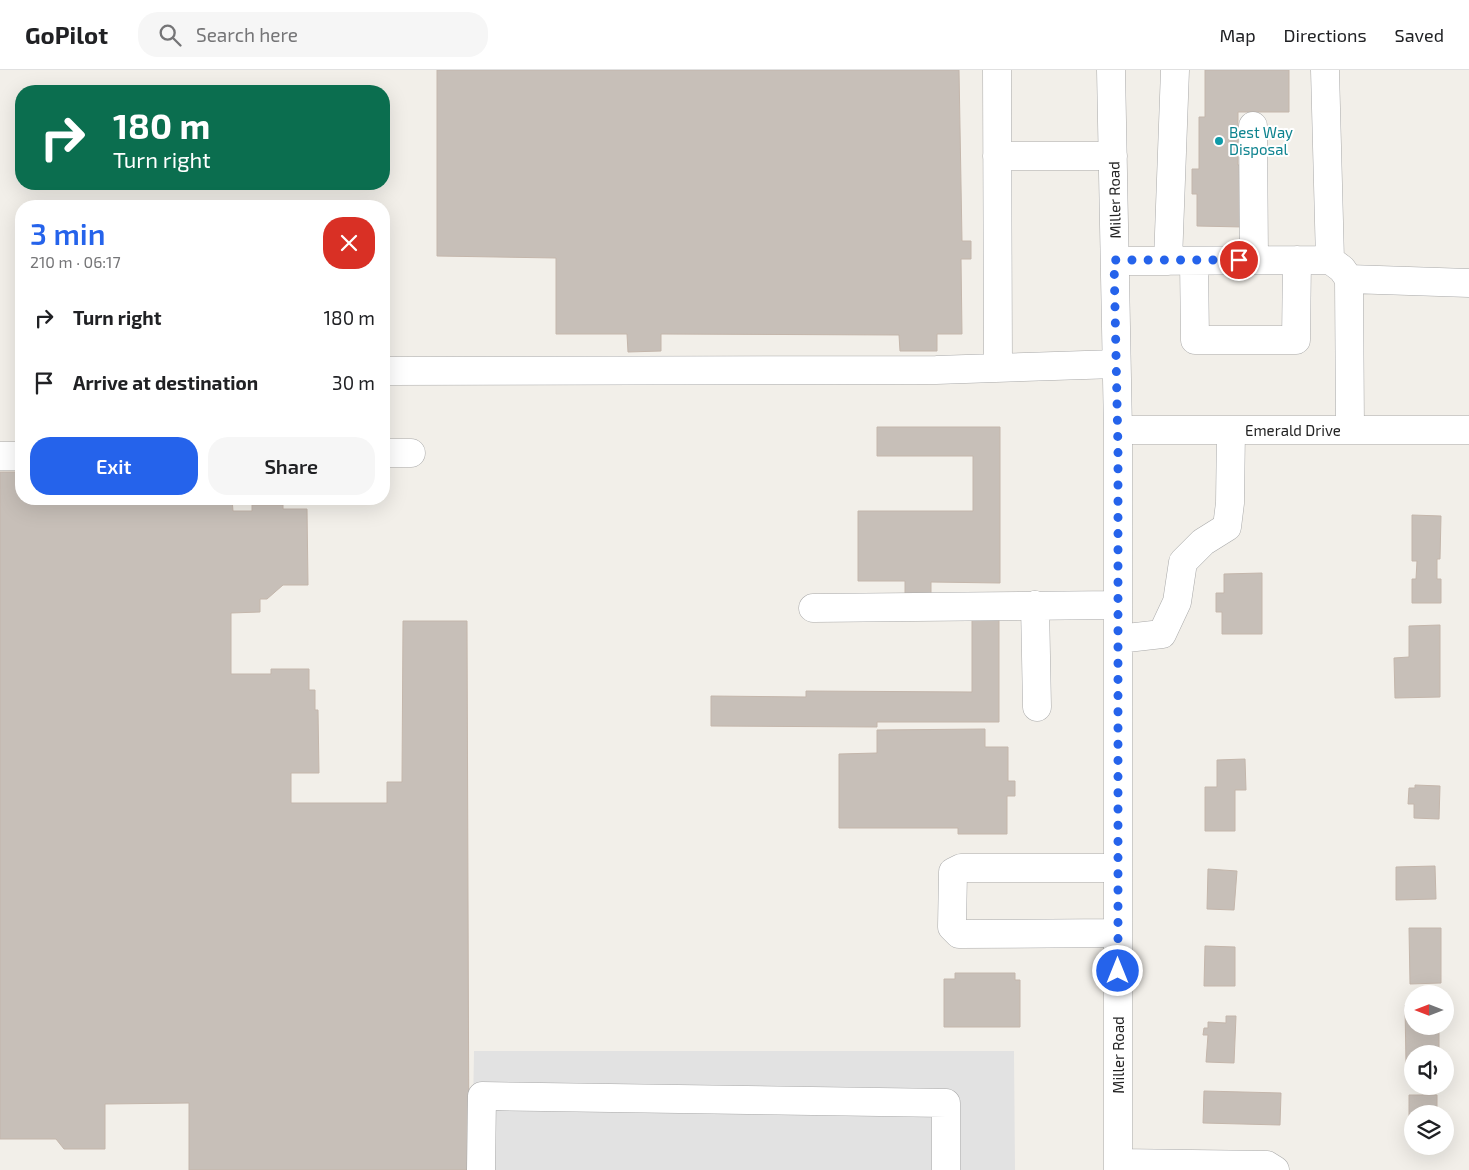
<!DOCTYPE html>
<meta charset="utf-8">
<style>
body{margin:0;font-family:"Exo 2",sans-serif;background:#f6f6f6;color:#202124;height:100vh;display:flex;flex-direction:column;font-size:19px;white-space:nowrap}
*{box-sizing:border-box;margin:0}
p{font-size:16px;color:#757577}
.icon{flex:none;width:28px;height:28px;fill:none;stroke:currentColor;stroke-width:2;stroke-linecap:round;stroke-linejoin:round}
.map{position:relative;flex:1;overflow:hidden}
.details{position:absolute;left:15px;top:130px;width:375px;height:305px;display:flex;flex-direction:column;background:#fff;border-radius:20px;box-shadow:0 5px 20px #0002}
.details>*{flex:none}
.hud{position:absolute;left:15px;top:15px;width:375px;height:105px;border-radius:20px;box-shadow:0 5px 20px #0002;background:#0b6e4f;color:#fff;overflow:hidden}
.needle{width:32px;rotate:270deg}
.tools{position:absolute;left:1404px;top:915px;display:grid;gap:10px}
.tools a{display:grid;place-items:center;width:50px;height:50px;border-radius:50%;background:#fff;box-shadow:0 5px 20px #0002;font-size:25px}
.pin{position:absolute;display:grid;place-items:center;width:42px;height:42px;color:#fff;margin:-21px;border:2px solid #fff;border-radius:50%;box-shadow:0 1px 5px #0007}
.me{position:absolute;width:55px;margin:-28px;rotate:0deg;stroke-linejoin:round;filter:drop-shadow(0 0 4px #0008)}
.turn{display:flex;align-items:center;gap:18px;height:105px;padding:0 15px;font-size:22px}
.turn .icon{width:65px;height:65px;stroke-width:2.5}
.turn b{display:block;font-size:35px;line-height:42px}
.round{display:grid;place-items:center;flex:none;width:52px;height:52px;border-radius:20px;background:#f6f6f6}
.headline{display:flex;align-items:center;justify-content:space-between;height:85px;padding:0 15px}
h1{font-size:30px;font-weight:600;line-height:38px;color:#2563eb}
.button{display:flex;gap:10px;margin-top:auto;padding:10px 15px}
.button a{flex:1;height:58px;border-radius:20px;background:#2563eb;color:#fff;font-size:20px;font-weight:600;line-height:58px;text-align:center}
.button a+a{background:#f6f6f6;color:#202124}
ul{padding:0;list-style:none}
li{display:flex;align-items:center;gap:15px;height:65px;padding:0 15px}
li div{flex:1}
li b{display:block;font-size:19px}
li em{font-style:normal}
header{display:flex;align-items:center;gap:30px;box-sizing:border-box;height:70px;padding:0 25px;background:#fff;border-bottom:1px solid #e0e0e0}
header strong{font-size:24px}
nav{display:flex;gap:28px;margin-inline-start:auto;font-size:18px}
.search{width:350px;height:45px;background:#f6f6f6;display:flex;align-items:center;gap:12px;box-sizing:border-box;padding:0 18px;border-radius:20px;color:#757577;font-size:19px}
.map>svg:first-child{display:block}
.parking{fill:#e2e2e2}
.building{fill:#c7bfb8;stroke:#c4b6ab}
.lines{fill:none;stroke-linecap:round;stroke-linejoin:round}
.minor-casing{stroke:#a9a9a9;stroke-width:29}
.minor{stroke:#fff;stroke-width:28}
.route{stroke:#2563eb;stroke-width:9;stroke-dasharray:0 16.2}
.culture-dot{fill:#0f9aa8;stroke:#fff;stroke-width:2}
.labels{text-anchor:middle;dominant-baseline:central;stroke-width:4;stroke-linejoin:round;paint-order:stroke}
.culture-label{font-size:15px;fill:#0d838f;stroke:#fff;text-anchor:start}
.street-label{font-size:15px;fill:#222;stroke:#fff}
</style>
<header>
<strong>GoPilot</strong>
<div class="search"><svg class="icon" aria-label="search" viewBox="0 0 24 24"><circle cx="10" cy="10" r="6"/><path d="M15 15l6 6"/></svg>Search here</div>
<nav><a>Map</a><a>Directions</a><a>Saved</a></nav>
</header>
<div class="map">
<svg width="1469" height="1100" viewBox="0 0 1469 1100">
<rect width="100%" height="100%" fill="#f2efe9"/>
<path class="parking" d="M474 981H1014L1015 1100H472Z"/>
<path class="building" d="M437 0H959L962 171H971V189H961L962 264H937V281H900L899 265 661 264V281L628 282 627 264H556V188L437 186Z
M1205 0H1289V42H1238V95H1244L1243 157 1197 156V124H1192V99H1199V47H1205Z
M877 357H1000V513L931 512V526H905V511H858V441H973V386H877Z
M0 402H21V429H232L233 441H252V435H283V439H307L308 515H283L267 529H260V542L231 543V604H271V599H309V620H315V640H318L319 703H291V733H387V712H402L403 551H467L469 1100H189V1033L105 1034V1079H64L56 1069H0Z
M1412 445 1441 446 1440 489H1437V509H1441V533H1412V509H1416L1417 491H1412Z
M1262 503V564H1222V542H1216V523H1224V504Z
M972 545H999V652H877V657L711 656V626L806 627V621L972 622Z
M1440 555V627L1395 628 1394 588 1409 587V556Z
M985 659V677H1008V711H1015V726H1007V764H958V758H839V684L877 683V660Z
M1245 689 1246 720H1235V761H1205V717H1217V690Z
M1415 715 1440 716 1439 749 1414 748V734H1408L1409 718H1415Z
M1435 796 1436 829 1396 830V797Z
M1208 799 1237 801 1234 840 1207 839Z
M1409 858H1441V913L1410 914Z
M1205 876 1235 877V916H1204Z
M955 903H1015V910H1020V957H944V909H955Z
M1405 935H1412V956H1439V984H1412V994H1406Z
M1226 946H1236L1234 993 1206 992 1208 965H1203L1204 958H1208V952L1226 953Z
M1204 1021 1281 1023 1280 1055 1203 1053Z
M1409 1025H1437V1044H1412V1057L1409 1058Z"/>
<g class="lines">
<g class="minor-casing">
<path id="minor" d="M997 0 998 298
M1111 0 1118 360V1100
M1325 0 1330 190
M1253 56 1254 190
M997 86H1113
M1115 191 1330 190 1342 199 1349 209 1350 360
M1168 191 1175 0
M1194 191 1195 270H1296L1297 190
M1349 209 1469 213
M384 301 936 300 1116 294
M1118 360H1469
M384 383H411
M0 386H21
M1035 535 1037 637
M813 538 1118 535
M1118 569 1162 564 1177 532 1183 492 1203 472 1227 457 1230 433 1231 360
M1118 798H961L953 802 952 857 959 864 1118 863
M1118 1093 1267 1095 1275 1100
M481 1100 482 1026 946 1033V1100"/>
</g>
<use href="#minor" class="minor"/>
</g>
<g class="lines">
<path class="route" d="M1118 901V379L1114 190H1239"/>
</g>
<circle class="culture-dot" cx="1219" cy="71" r="5"/>
<g class="labels">
<g class="culture-label">
<text x="1229" y="62">Best Way<tspan x="1229" dy="17">Disposal</tspan></text>
</g>
<g class="street-label">
<text transform="translate(1114 130) rotate(-91)">Miller Road</text>
<text x="1293" y="360">Emerald Drive</text>
<text transform="translate(1118 985) rotate(-90)">Miller Road</text>
</g>
</g>
</svg>
<div class="tools">
<a><svg class="needle" viewBox="-14 -14 28 28"><path d="M0-13l5 13h-10z" fill="#e53935"/><path d="M0 13l5-13h-10z" fill="#757577"/></svg></a>
<a><svg class="icon" aria-label="sound" viewBox="0 0 24 24"><path d="M4 9h4l5-4v14l-5-4H4zM17 9q2 3 0 6"/></svg></a>
<a><svg class="icon" aria-label="layers" viewBox="0 0 24 24"><path d="M12 4l9 5-9 5-9-5zM3 14l9 5 9-5"/></svg></a>
</div>
<div class="pin" style="left:1239px;top:190px;background:#d93025"><svg class="icon" aria-label="arrive" viewBox="0 0 24 24"><path d="M6 21V4h12l-3 4 3 4H6"/></svg></div>
<svg class="me" style="left:1118px;top:901px" viewBox="-20 -20 40 40"><circle r="17" fill="#2563eb" stroke="#fff" stroke-width="3"/><path d="M0-11L8 9 0 5-8 9z" fill="#fff"/></svg>
<div class="hud">
<div class="turn"><svg class="icon" aria-label="right" viewBox="0 0 24 24"><path d="M7 20v-9h11M14 6l5 5-5 5"/></svg><div><b>180 m</b>Turn right</div></div>
</div>
<section class="details">
<div class="headline"><div><h1>3 min</h1><p>210 m · 06:17</p></div><a class="round" style="background:#d93025;color:#fff"><svg class="icon" aria-label="close" viewBox="0 0 24 24"><path d="M6 6l12 12M18 6L6 18"/></svg></a></div>
<ul>
<li><svg class="icon" aria-label="right" viewBox="0 0 24 24"><path d="M7 20v-9h11M14 6l5 5-5 5"/></svg><div><b>Turn right</b></div><em>180 m</em></li>
<li><svg class="icon" aria-label="arrive" viewBox="0 0 24 24"><path d="M6 21V4h12l-3 4 3 4H6"/></svg><div><b>Arrive at destination</b></div><em>30 m</em></li>
</ul>
<div class="button"><a>Exit</a><a>Share</a></div>
</section>
</div>
